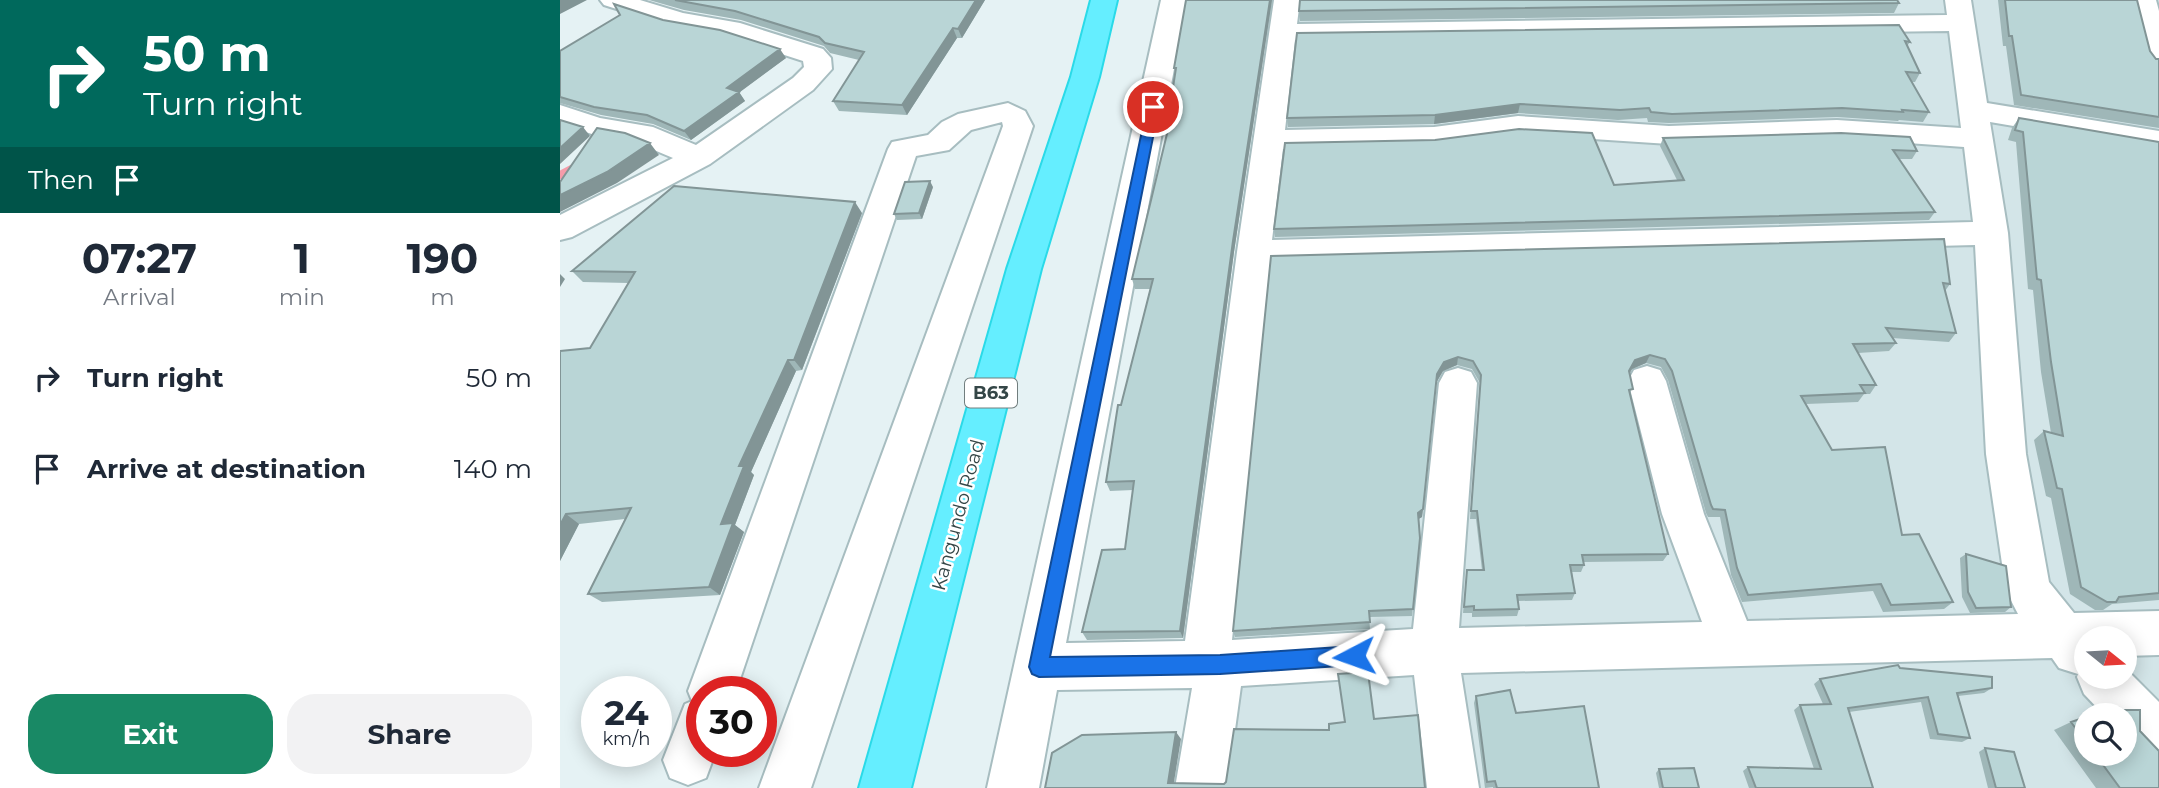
<!DOCTYPE html>
<style>
body{margin:0;font-family:Montserrat,sans-serif;background:#f2f2f3;color:#1f2937;height:100vh;display:flex;flex-direction:column;font-size:26px;white-space:nowrap}
*{box-sizing:border-box;margin:0}
p{font-size:23px;color:#747a83}
.icon{flex:none;width:38px;height:38px;fill:none;stroke:currentColor;stroke-width:2;stroke-linecap:round;stroke-linejoin:round}
.map{position:relative;flex:1;overflow:hidden}
.details{display:flex;flex-direction:column;background:#fff;width:560px}
.details>*{flex:none}
.banner{background:#00695c;color:#fff;overflow:hidden}
.needle{width:46px;rotate:108deg}
.controls{position:absolute;left:1514px;top:626px;display:grid;gap:14px}
.controls a{display:grid;place-items:center;width:63px;height:63px;border-radius:50%;background:#fff;box-shadow:0 4px 18px #0003;font-size:35px}
.speed{position:absolute;left:21px;top:676px;display:flex;gap:14px;font-size:35px;font-weight:700;text-align:center}
.speed>*{display:grid;place-content:center;width:91px;height:91px;border-radius:50%;background:#fff;box-shadow:0 4px 18px #0003;line-height:1}
.speed small{font-size:18px;font-weight:400}
.speed .limit{border:10px solid #d22;background:#fff;color:#111}
.pin{position:absolute;display:grid;place-items:center;width:60px;height:60px;color:#fff;margin:-30px;border:4px solid #fff;border-radius:50%;box-shadow:0 2px 7px #0007}
.me{position:absolute;width:77px;margin:-38px;rotate:266deg;stroke-linejoin:round;filter:drop-shadow(0 0 5px #0008)}
.turn{display:flex;align-items:center;gap:24px;height:147px;padding:0 28px;font-size:32px}
.turn .icon{width:91px;height:91px;stroke-width:2.5}
.turn b{display:block;font-size:49px;line-height:60px}
.then{display:flex;align-items:center;height:66px;padding:0 28px;background:#0003;gap:14px;font-size:26px}
.eta{display:flex;justify-content:space-evenly;align-items:center;height:119px;text-align:center}
.eta b{font-size:42px;font-weight:700;line-height:49px}
.button{display:flex;gap:14px;margin-top:auto;padding:14px 28px}
.button a{flex:1;height:80px;border-radius:28px;background:#198965;color:#fff;font-size:28px;font-weight:700;line-height:80px;text-align:center}
.button a+a{background:#f2f2f3;color:#1f2937}
ul{padding:0;list-style:none}
li{display:flex;align-items:center;gap:21px;height:91px;padding:0 28px}
li div{flex:1}
li b{display:block;font-size:26px}
li em{font-style:normal}
main{display:flex;flex:1;min-height:0}
.map>svg:first-child{display:block}
.residential{fill:#d3e5e8;fill-rule:evenodd}
.lines{fill:none;stroke-linecap:round;stroke-linejoin:round}
.stream{stroke:#f59caa;stroke-width:8}
.minor-casing{stroke:#a7bdc0;stroke-width:4}
.highway-casing{stroke:#2adae8;stroke-width:4}
.minor{fill:#fff;fill-rule:evenodd}
.highway{fill:#65eeff;fill-rule:evenodd}
.wall{fill:#9fb7b8}
.shaded-wall{fill:#829596}
.building{fill:#b9d5d6;stroke:#829596;stroke-width:2}
.route{fill:#1a73e8;stroke:#114b97;stroke-width:2}
.labels{text-anchor:middle;dominant-baseline:central;stroke-width:5;stroke-linejoin:round;paint-order:stroke}
.shield{fill:#fff;stroke:#717e7e;stroke-width:2}
.shield-label{font-size:18px;font-weight:bold;fill:#344647}
.street-label{font-size:19px;fill:#344647;stroke:#fff}
</style>
<main>
<section class="details">
<div class="banner">
<div class="turn"><svg class="icon" aria-label="right" viewBox="0 0 24 24"><path d="M7 20v-9h11M14 6l5 5-5 5"/></svg><div><b>50 m</b>Turn right</div></div>
<div class="then">Then<svg class="icon" aria-label="arrive" viewBox="0 0 24 24"><path d="M6 21V4h12l-3 4 3 4H6"/></svg></div>
</div>
<div class="eta">
<div><b>07:27</b><p>Arrival</p></div>
<div><b>1</b><p>min</p></div>
<div><b>190</b><p>m</p></div>
</div>
<ul>
<li><svg class="icon" aria-label="right" viewBox="0 0 24 24"><path d="M7 20v-9h11M14 6l5 5-5 5"/></svg><div><b>Turn right</b></div><em>50 m</em></li>
<li><svg class="icon" aria-label="arrive" viewBox="0 0 24 24"><path d="M6 21V4h12l-3 4 3 4H6"/></svg><div><b>Arrive at destination</b></div><em>140 m</em></li>
</ul>
<div class="button"><a>Exit</a><a>Share</a></div>
</section>
<div class="map">
<svg width="1599" height="788" viewBox="0 0 1599 788">
<rect width="100%" height="100%" fill="#e5f2f4"/>
<path class="residential" d="M711 0H1599V788H619ZM1526 639H1564V677H1526ZM1526 716H1564V754H1526Z"/>
<g class="lines">
<path class="stream" d="M0 175 17 166"/>
<g class="minor-casing">
<path id="minor" d="M40 0H80L123 13 180 23 263 49 271 58 272 69 253 90 150 164 12 237 0 240V215L113 158 75 142 35 135 0 124V105L40 118 93 127 136 145 233 78 244 67 243 61 166 36 110 26 44 5Z
M601 0H627L506 643 625 641 677 252 714 0H740L737 24 1387 15 1385 0H1411L1427 103 1599 131V151L1430 122 1448 233 1466 454 1489 582 1514 613 1599 611V655L1564 656V639H1526V677H1564V667L1599 702V763L1581 756 1564 737V716H1545L1524 694 1517 677 1518 674 1499 668 1492 658 901 673 919 788H867L854 675 681 686 667 788H615L632 688 497 690 479 788H427ZM1389 31 1401 128 1277 120 1109 126 958 116 874 127 725 130 735 40ZM958 134 1109 144 1277 138 1404 147 1413 222 712 240 723 149 874 145ZM1415 245 1426 454 1446 591 1458 614 1187 621 1144 514 1106 381 1100 370 1087 366 1074 370 1068 381 1102 514 1142 622 899 628 917 383 911 372 898 368 885 372 879 383 853 629 672 640 710 263Z
M1570 0H1596L1599 11V68L1589 66 1585 60Z
M448 103 465 111 473 126 251 788H199L443 126 442 122 411 130 389 150 356 156 176 691H142V751H156L146 778 128 785 110 778 103 760 125 704 132 701 128 691 328 149 332 142 368 135 382 122 398 114Z"/>
</g>
<g class="highway-casing">
<path id="highway" d="M531 0H557L539 77 481 269 351 788H299L447 269 511 77Z"/>
</g>
<use href="#minor" class="minor"/>
<use href="#highway" class="highway"/>
</g>
<path class="wall" d="M89 0H425L402 38H397L347 115 279 111 273 101 299 60 270 53 264 46 181 20 124 10Z
M626 0H712L674 252 623 638 527 640 522 632 565 549 573 490 550 491 546 482 561 405 590 289H575L572 279 610 121 609 113 615 75 614 68Z
M1438 0H1577L1590 51 1596 59H1599V128L1454 105 1446 46H1443Z
M1339 3 1334 13 740 21 739 11Z
M1350 42 1347 46 1360 73 1355 82H1351L1369 112 1363 122 1339 120 1338 121 1277 117 1109 123 1088 122 1087 118 1058 120 958 113 874 124 728 127 727 118Z
M0 51 226 58 179 92 185 101 131 140 93 124 41 115 0 103Z
M1459 118 1599 142V600L1552 604 1543 610H1535L1510 594 1491 498 1486 496 1474 440 1484 431 1491 433 1481 372 1473 290 1468 289 1456 142 1448 140 1452 128Z
M1103 138 1357 151 1352 159H1339L1375 212 1369 220 715 237 714 229 1054 185 1117 180 1100 146Z
M373 187 362 219 337 220 334 214Z
M302 213 242 370 236 371 191 472 194 475 175 525 184 532 160 595 42 602 28 594 65 519 19 524 0 561V351L30 348 69 283 23 282 12 271Z
M1384 239 1390 284 1385 291 1396 333 1389 342 1332 338 1336 343 1329 351 1298 353 1316 385 1310 394H1304L1298 402 1246 404 1272 450 1342 535 1393 602 1384 609 1323 612 1313 591 1182 602 1171 575 1160 517H1148L1146 513 1108 380 1101 367 1086 363 1072 369 1069 373 1071 396 1108 554 1103 561 1024 562V565L1021 572H1012L1015 593 1012 600 958 601 959 609 957 616 912 617V613H903L907 570H922L916 519H910L920 383 912 369 897 365 883 371 876 383 862 517 858 519 860 538 852 616 809 617 810 629 675 637 673 631 711 256Z
M1406 554 1451 607 1445 612 1410 613 1402 597 1400 558Z
M1340 668 1432 688 1424 693 1398 696 1410 738 1402 742 1370 739 1361 702 1289 712 1313 788H1189L1183 771 1188 767 1254 769 1234 710 1240 705 1263 704 1254 684 1260 679Z
M916 696 956 713 1039 788H933V787L925 788 914 703Z
M1526 717V754H1564L1580 731 1599 788H1536L1494 730 1511 722Z
M1425 748 1465 788H1428L1419 752Z
M1099 769 1139 788H1099L1096 773Z"/>
<path class="shaded-wall" d="M0 0H27L0 14Z
M416 0H425L402 38 398 29Z
M710 0H712L674 252 623 638 620 631 673 241Z
M393 28 397 38 347 115 342 105Z
M220 49 226 58 176 95 179 92 185 101 131 140 124 131 167 88Z
M960 104 958 113 874 124 875 115Z
M23 127 30 136 0 164V148Z
M90 143 99 155 57 183 0 212V195Z
M370 181 373 187 362 219 359 213Z
M295 202 302 213 242 370 234 360Z
M0 274 5 279 0 287Z
M1090 355 1086 363 1072 369 1066 380 1075 360Z
M898 357 897 365 883 371 876 383 877 374 884 362Z
M228 360 236 371 191 472 194 475 175 525 184 532 160 595 149 587 161 524 179 466Z
M863 509 862 517 857 520 858 513Z
M6 514 19 524 0 561V525Z
M616 732 621 739 613 788 608 783Z"/>
<path class="building" d="M115 0H416L398 29 393 28 342 105 273 101 304 52 265 43 259 37 175 11Z
M626 0H710L673 241 620 631 522 632 542 550 565 549 574 481 546 482 558 405H561L593 279H572L612 113H609L616 68H614Z
M740 0H1337L1339 3 739 11Z
M1445 0H1577L1590 51 1596 59H1599V117L1461 95 1452 36H1449Z
M54 4 103 20 160 30 220 49 167 88 179 92 124 131 87 115 34 107 0 97V51L60 15Z
M1339 25 1350 42 1345 41 1360 73 1346 72 1369 112 1342 110 1343 112 1282 108 1112 114 1091 112 1089 108 1060 110 960 104 875 115 727 118 737 33Z
M1459 118 1599 142V593L1559 597 1556 602H1547L1521 587 1502 489 1497 488 1484 431 1503 436 1491 362 1481 280 1477 279 1463 132 1455 130Z
M0 120 23 127 0 148Z
M37 128 65 133 90 143 47 172 0 195V182Z
M959 129 1032 133 1054 185 1124 180 1103 138 1281 133 1350 137 1357 151 1333 150 1375 212 714 229 725 143 875 140Z
M370 181 359 213 334 214 345 182Z
M114 186 295 202 234 360H228L179 466H184L161 524 173 523 149 587 28 594 71 508 6 514 0 525V351L30 348 75 272 12 271Z
M1384 239 1390 284 1383 283 1396 333 1326 328 1336 343 1293 344 1316 385H1300L1305 393 1241 396 1272 450 1325 447 1342 535 1359 534 1393 602 1331 605 1321 584 1188 595 1177 568 1165 510 1153 509 1151 505 1112 371 1105 359 1090 355 1075 360 1069 371 1073 389 1069 390 1108 554 1022 555 1024 565H1010L1015 593 957 595 959 609 914 610V606L904 607 907 570H924L917 511H911L921 375 913 361 898 357 884 362 877 374 863 509 858 513 860 538 853 609 809 611 810 622 673 631 711 256Z
M1406 554 1446 566 1451 607 1416 608 1408 592Z
M1338 665 1340 668 1432 677V688L1397 693 1410 738 1378 734 1368 697 1288 708 1313 788H1196L1188 767 1261 769 1240 705 1271 704 1260 679Z
M808 672 814 719 858 715 865 788H485L492 753 522 735 616 732 608 783 664 784 666 782 674 729 769 730V724L785 722 778 674Z
M950 690 956 713 1024 706 1039 788H937L935 781 927 782 916 696Z
M1558 707 1563 710H1580V731L1599 751V788H1560L1535 754H1564V716H1530Z
M1526 717V742L1511 722Z
M1425 748 1454 752 1465 788H1436Z
M1134 768 1139 788H1103L1099 769Z"/>
<path class="route" d="M593 103 599 107 490 657 660 655 794 646 800 649 803 656 800 663 794 665 660 674 479 677 472 674 469 667 587 107Z"/>
<g class="labels">
<rect class="shield" x="405" y="378.5" width="52" height="29" rx="5"/>
<g class="shield-label">
<text x="431" y="393">B63</text>
</g>
<g class="street-label">
<text transform="translate(398 515) rotate(-75)">Kangundo Road</text>
</g>
</g>
</svg>
<div class="controls">
<a><svg class="needle" viewBox="-14 -14 28 28"><path d="M0-13l5 13h-10z" fill="#e53935"/><path d="M0 13l5-13h-10z" fill="#747a83"/></svg></a>
<a><svg class="icon" aria-label="search" viewBox="0 0 24 24"><circle cx="10" cy="10" r="6"/><path d="M15 15l6 6"/></svg></a>
</div>
<div class="speed"><div>24<small>km/h</small></div><div class="limit">30</div></div>
<div class="pin" style="left:593px;top:107px;background:#d93025"><svg class="icon" aria-label="arrive" viewBox="0 0 24 24"><path d="M6 21V4h12l-3 4 3 4H6"/></svg></div>
<svg class="me" style="left:794px;top:656px" viewBox="-20 -20 40 40"><path d="M0-17L14 15 0 8-14 15z" fill="#1a73e8" stroke="#fff" stroke-width="4"/></svg>
</div>
</main>
